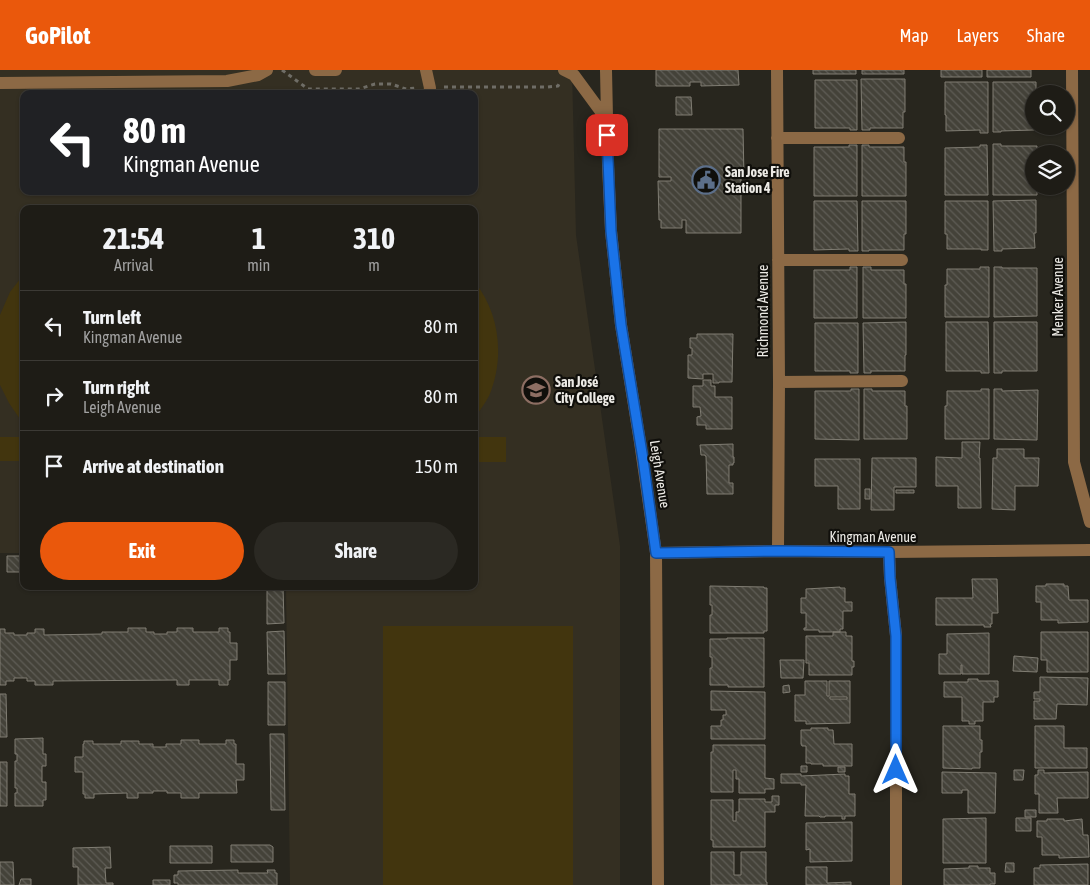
<!DOCTYPE html>
<meta charset="utf-8">
<style>
body{margin:0;font-family:"Asap Condensed",sans-serif;background:#2b2923;color:#f1f3f6;height:100vh;display:flex;flex-direction:column;font-size:19px;white-space:nowrap}
*{box-sizing:border-box;margin:0}
p{font-size:16px;color:#a1a1a1}
.icon{flex:none;width:28px;height:28px;fill:none;stroke:currentColor;stroke-width:2;stroke-linecap:round;stroke-linejoin:round}
.map{position:relative;flex:1;overflow:hidden}
.panel{position:absolute;left:20px;top:135px;width:458px;height:385px;display:flex;flex-direction:column;background:#1e1c16;border-radius:10px;box-shadow:0 1px 4px #0004,0 0 0 1px #3c3a35}
.panel>*{flex:none}
.top-card{position:absolute;left:20px;top:20px;width:458px;height:105px;border-radius:10px;box-shadow:0 1px 4px #0004,0 0 0 1px #3c3a35;background:#202124;color:#fff;overflow:hidden}
.fabs{position:absolute;left:1025px;top:15px;display:grid;gap:10px}
.fabs a{display:grid;place-items:center;width:50px;height:50px;border-radius:50%;background:#1e1c16;box-shadow:0 1px 4px #0004,0 0 0 1px #3c3a35;font-size:25px}
.pin{position:absolute;display:grid;place-items:center;width:42px;height:42px;color:#fff;margin:-21px;border-radius:10px;box-shadow:0 2px 8px #0006}
.me{position:absolute;width:55px;margin:-28px;rotate:0deg;stroke-linejoin:round;filter:drop-shadow(0 0 4px #0008)}
.turn{display:flex;align-items:center;gap:18px;height:105px;padding:0 20px;font-size:22px}
.turn .icon{width:65px;height:65px;stroke-width:2.5}
.turn b{display:block;font-size:35px;line-height:42px}
.eta{display:flex;justify-content:space-evenly;align-items:center;height:85px;text-align:center}
.eta b{font-size:30px;font-weight:700;line-height:35px}
.action{display:flex;gap:10px;margin-top:auto;padding:10px 20px}
.action a{flex:1;height:58px;border-radius:30px;background:#ea580c;color:#fff;font-size:20px;font-weight:700;line-height:58px;text-align:center}
.action a+a{background:#2b2923;color:#f1f3f6}
ul{padding:0;list-style:none}
li{display:flex;align-items:center;gap:15px;height:70px;padding:0 20px;border-top:1px solid #3c3a35}
li div{flex:1}
li b{display:block;font-size:19px}
li em{font-style:normal}
header{display:flex;align-items:center;gap:30px;box-sizing:border-box;height:70px;padding:0 25px;background:#ea580c;color:#fff}
header strong{font-size:24px}
nav{display:flex;gap:28px;margin-inline-start:auto;font-size:18px}
.map>svg:first-child{display:block}
.built{fill:#342f22;fill-rule:evenodd}
.garden{fill:#42350e}
.building{fill:url(#building-back-hatch);stroke:#807d73;fill-rule:evenodd}
.lines{fill:none;stroke-linecap:round;stroke-linejoin:round}
.path{stroke:#6f6d66;stroke-width:3;stroke-dasharray:4 4;stroke-linecap:butt}
.minor{stroke:#8c6945;stroke-width:12}
.route-casing{stroke:#114b97;stroke-width:12}
.route{stroke:#1a73e8;stroke-width:9}
.labels{text-anchor:middle;dominant-baseline:central;stroke-width:4.5;stroke-linejoin:round;paint-order:stroke}
.poi-label{font-size:14px;font-weight:bold;fill:#eceae5;stroke:#100f0b;text-anchor:start}
.street-label{font-size:14px;fill:#eceae5;stroke:#100f0b}
</style>
<header>
<strong>GoPilot</strong>
<nav><a>Map</a><a>Layers</a><a>Share</a></nav>
</header>
<div class="map">
<svg width="1090" height="815" viewBox="0 0 1090 815">
<defs>
<pattern id="building-back-hatch" width="6" height="6" patternUnits="userSpaceOnUse" patternTransform="scale(1.25)"><rect width="6" height="6" fill="#444239"/><path d="M-1 5l2 2M0 0l6 6M5-1l2 2" fill="none" stroke="#5f5d56"/></pattern>
</defs>
<rect width="100%" height="100%" fill="#28261e"/>
<path class="built" d="M0 0H572L576 165 620 476V815H290L286 516H474V139H24V483H0ZM24 24H474V121H24Z"/>
<path class="garden" d="M24 204V253L20 274V291L24 305V355L9 333 0 315V245L10 222Z
M474 211C500 243 505 288 489 326 485 334 479 341 474 349Z
M0 367H24V391H0Z
M474 367H506V392H474Z
M383 556H573V815H383Z"/>
<path class="building" d="M656 0H738L739 15 701 16V12H690V16H656Z
M813 0H856V4H813Z
M862 0H904V4H862Z
M941 0H982V7H941Z
M987 0H1031V7H987Z
M861 9H905V42H903V58H870V60H862Z
M815 10H857V60H850V58H815Z
M945 12H988V63H980V60L946 61V45H945Z
M993 12H1036V24H1034V60L1001 61V62H993Z
M219 23 288 24H219Z
M676 27H691L692 45H676Z
M659 59H743L744 108H741V163H686V150H682V158H661V150H659L658 111H671V107H659Z
M993 74H1001V76H1037V84H1034V116H1037V125H993Z
M849 75H857V126H814V77H849Z
M862 75H869V77H904V92H906V126H862Z
M980 75H987L988 125H945V78L980 77Z
M225 121H278V124L225 125Z
M1036 130V163H1034L1035 178 1002 179V181H994L993 131Z
M814 131H857L858 181H849V179L814 180Z
M862 131H906V164H904V180H869V181H862Z
M945 131H988V180H981V179H947V164H945Z
M850 197H857V248H814V200H850Z
M863 197H871V200H904V214H906V248H863Z
M980 197H989V247H945V215H947V199H980Z
M994 197H1002V198H1037V246L994 247Z
M906 252V285H905V301H871V303H864L863 253Z
M946 252H988L989 303H981V301H946Z
M994 252H1037V301H1002V303H994Z
M815 253H858V303H850V301H815Z
M697 264H733L732 312H719V313H713V304H703V309L688 308V285H692V278H690V268H697Z
M703 310H711V316H715V327H732V359H706V355H697V347L701 346 700 337H693V316H703Z
M851 319H859V370L815 369V321H851Z
M864 319H872V321H905V336H907V369H864Z
M981 319H989V369H945V336H947V321H981Z
M994 319H1002V321L1038 320 1037 370 994 369Z
M962 372H980L979 388H980L981 438H958V416H936V387L962 388Z
M733 374V387H734V393H733V395H729V413H733V424H707L706 386H705V385H701L700 375Z
M997 379H1024V388H1039L1038 416H1015V440L992 439 993 388H997Z
M872 388H916V417H894V440H871Z
M815 389H860V439H838V416H815Z
M865 419H870V429H865Z
M896 420H914V423H896Z
M7 486H24V502H7Z
M972 509H997L998 543H992V554H990L991 557H984V555H936V528H973Z
M1046 514H1064V516H1068L1069 530H1088V552L1058 553V550H1041V532H1036V516H1046Z
M267 516H283L284 553 267 554Z
M710 516 764 517V518H767V561H764V563H710V545H712V535H710Z
M840 517V518H845V532H852V541H843V559H840V562H819V560H804V558H806V543H801V528H806V519Z
M128 558H146V562H154V564H167V562H177V558H193V562H219V558H228V562H230V573H237V590H230V610H228V615H219V610H189V615H177V610L53 611V615H35V611H27V608H14V611H6V615H0V559H5V563H14V565H27V563H35V559H44V565L102 564V562H128Z
M284 561 285 604H268L267 562Z
M833 562H846V566H852V591H854V597H852V605H809V593H806V566H833Z
M1041 562H1088V602H1047V590H1041Z
M989 563V604H962V595H961V604H939V584H947V564Z
M727 568H764V617H728V615H710V598H712V587H710V569H727Z
M1014 586 1038 588 1037 602 1013 601Z
M780 590H804L803 608H781Z
M1040 607 1088 608 1087 635 1057 634 1056 649H1034V631H1040V629H1034V622H1040Z
M968 609H978V611H998V627H994V632H983V651H975V654H969V651H962V627H944V612H968Z
M805 611H827V626H829V611H850V653L806 654V651H795V625H805ZM830 627H847V629H830Z
M268 612H285V655H268Z
M789 615 790 622 783 623V616Z
M711 621 765 622V669H711V656H721V650H723V645H726V640H711Z
M0 624H6L7 667H0Z
M943 656H980V670H982V682H980V698H972V699L943 698Z
M1035 656H1064V678H1087V698H1035Z
M811 658H828V660H833L834 674H852V696H823V694H811V693H806V676H802L801 674V660H811Z
M270 664H284L285 740H271Z
M43 668V684H46V696H42V712H46V730H43V736H15V723H17V718H15V691H17V684H15V669Z
M181 670H199V674H226V670H234V674H236V694H244V710H236L237 723H199V728H181V723H167V721H153V723H138V728H127V723L94 724V728H85V724H83V702H75V687H83V674H84V671H93V674H121V671H139V674H153V677H166V674H181Z
M713 675H765V708L774 709V719H765V723H739V709H736V700H733V722H711V682H713Z
M0 692H7V736H0Z
M801 696H807V702H801Z
M838 697H845V702H838Z
M1014 700H1024L1023 710H1014Z
M1038 700H1044V703L1088 702V728H1057L1058 743H1039V724H1035V705H1038Z
M942 702 996 703 995 743H968V720H962V723H942Z
M781 704H801V706L845 704V706H849V724H855V746H845V749H842V746H825V747H820L819 746H805L806 715H801V713H781Z
M772 726H779V735H775V742H765V777H713V770H711V730H733V751H736V742H739V729H765V732H772Z
M1025 740H1036V747H1025Z
M986 748V793H943V749Z
M1016 748H1031V761H1016Z
M1047 749H1064V751L1082 749 1083 765H1088L1089 787 1059 788V785H1042V767H1037V751H1047Z
M852 752V791L810 792V779L806 780V753Z
M231 775H270L273 777V792H231Z
M170 776H212V793H170Z
M110 777 111 798H105L106 813H113V815H78V797H73V778Z
M711 782H734V805H741V782H766V812H767V815H711Z
M0 792H13L14 815H0Z
M1006 793H1014V802H1005Z
M1088 794V815H1034V798H1040V795Z
M969 796H978V798H990V803H995V814H990V815H944V799L969 798Z
M806 797H827V813L851 812V815H806Z
M238 800V803H268L267 800H275V803H277V815H178V813H174V805H178V801Z
M21 809H31V815H19Z
M153 810H170V815H153Z"/>
<g class="lines">
<path class="path" d="M282 0 308 19H359L375 14H391L406 19 416 18
M444 17H548L558 16 559 14"/>
<path class="minor" d="M315 0H336
M426 0 430 18 429 24
M564 0 574 5 607 50
M606 0 608 95 611 161 621 255 640 372 656 483 658 815
M777 0 779 312 778 481
M1072 0 1074 392 1090 452
M0 13 227 11 258 5 267 0
M777 68H899
M778 190H902
M779 312 902 311
M889 482 890 508 896 566V815
M656 483 778 481 889 482 1090 480"/>
</g>
<g class="lines">
<g class="route-casing">
<path id="route" d="M607 65 611 161 621 255 643 389 656 483 778 481 889 482 890 508 896 566V700"/>
</g>
<use href="#route" class="route"/>
</g>
<defs>
<g id="civic-ring" transform="scale(1.4375)"><circle r="9.5" fill="#100f0b" stroke="#5c6f8a" stroke-width="1.5"/><path d="M-.6-6.5H3V-4.5H.6V-3L4-1V1h2V6H-6V1h2V-1L-.6-3ZM-1.2 2.5V6h2.4V2.5Z" fill="#5c6f8a"/></g>
<g id="university-ring" transform="scale(1.4375)"><circle r="9.5" fill="#100f0b" stroke="#8d6e63" stroke-width="1.5"/><path d="M0-5L7-2L0 1L-7-2ZM-4 1L0 2.5L4 1V4Q0 6-4 4Z" fill="#8d6e63"/></g>
</defs>
<g fill-rule="evenodd">
<use href="#civic-ring" x="706" y="110"/>
<use href="#university-ring" x="536" y="320"/>
</g>
<g class="labels">
<g class="poi-label">
<text x="725" y="102">San Jose Fire<tspan x="725" dy="16">Station 4</tspan></text>
<text x="555" y="312">San José<tspan x="555" dy="16">City College</tspan></text>
</g>
<g class="street-label">
<text transform="translate(1058 227) rotate(-90)">Menker Avenue</text>
<text transform="translate(763 241) rotate(-90)">Richmond Avenue</text>
<text transform="translate(660 404) rotate(81)">Leigh Avenue</text>
<text x="873" y="467">Kingman Avenue</text>
</g>
</g>
</svg>
<div class="fabs">
<a><svg class="icon" aria-label="search" viewBox="0 0 24 24"><circle cx="10" cy="10" r="6"/><path d="M15 15l6 6"/></svg></a>
<a><svg class="icon" aria-label="layers" viewBox="0 0 24 24"><path d="M12 4l9 5-9 5-9-5zM3 14l9 5 9-5"/></svg></a>
</div>
<div class="pin" style="left:607px;top:65px;background:#d93025"><svg class="icon" aria-label="arrive" viewBox="0 0 24 24"><path d="M6 21V4h12l-3 4 3 4H6"/></svg></div>
<svg class="me" style="left:896px;top:700px" viewBox="-20 -20 40 40"><path d="M0-17L14 15 0 8-14 15z" fill="#1a73e8" stroke="#fff" stroke-width="4"/></svg>
<div class="top-card">
<div class="turn"><svg class="icon" aria-label="left" viewBox="0 0 24 24"><path d="M17 20v-9H6M10 6l-5 5 5 5"/></svg><div><b>80 m</b>Kingman Avenue</div></div>
</div>
<section class="panel">
<div class="eta">
<div><b>21:54</b><p>Arrival</p></div>
<div><b>1</b><p>min</p></div>
<div><b>310</b><p>m</p></div>
</div>
<ul>
<li><svg class="icon" aria-label="left" viewBox="0 0 24 24"><path d="M17 20v-9H6M10 6l-5 5 5 5"/></svg><div><b>Turn left</b><p>Kingman Avenue</p></div><em>80 m</em></li>
<li><svg class="icon" aria-label="right" viewBox="0 0 24 24"><path d="M7 20v-9h11M14 6l5 5-5 5"/></svg><div><b>Turn right</b><p>Leigh Avenue</p></div><em>80 m</em></li>
<li><svg class="icon" aria-label="arrive" viewBox="0 0 24 24"><path d="M6 21V4h12l-3 4 3 4H6"/></svg><div><b>Arrive at destination</b></div><em>150 m</em></li>
</ul>
<div class="action"><a>Exit</a><a>Share</a></div>
</section>
</div>
